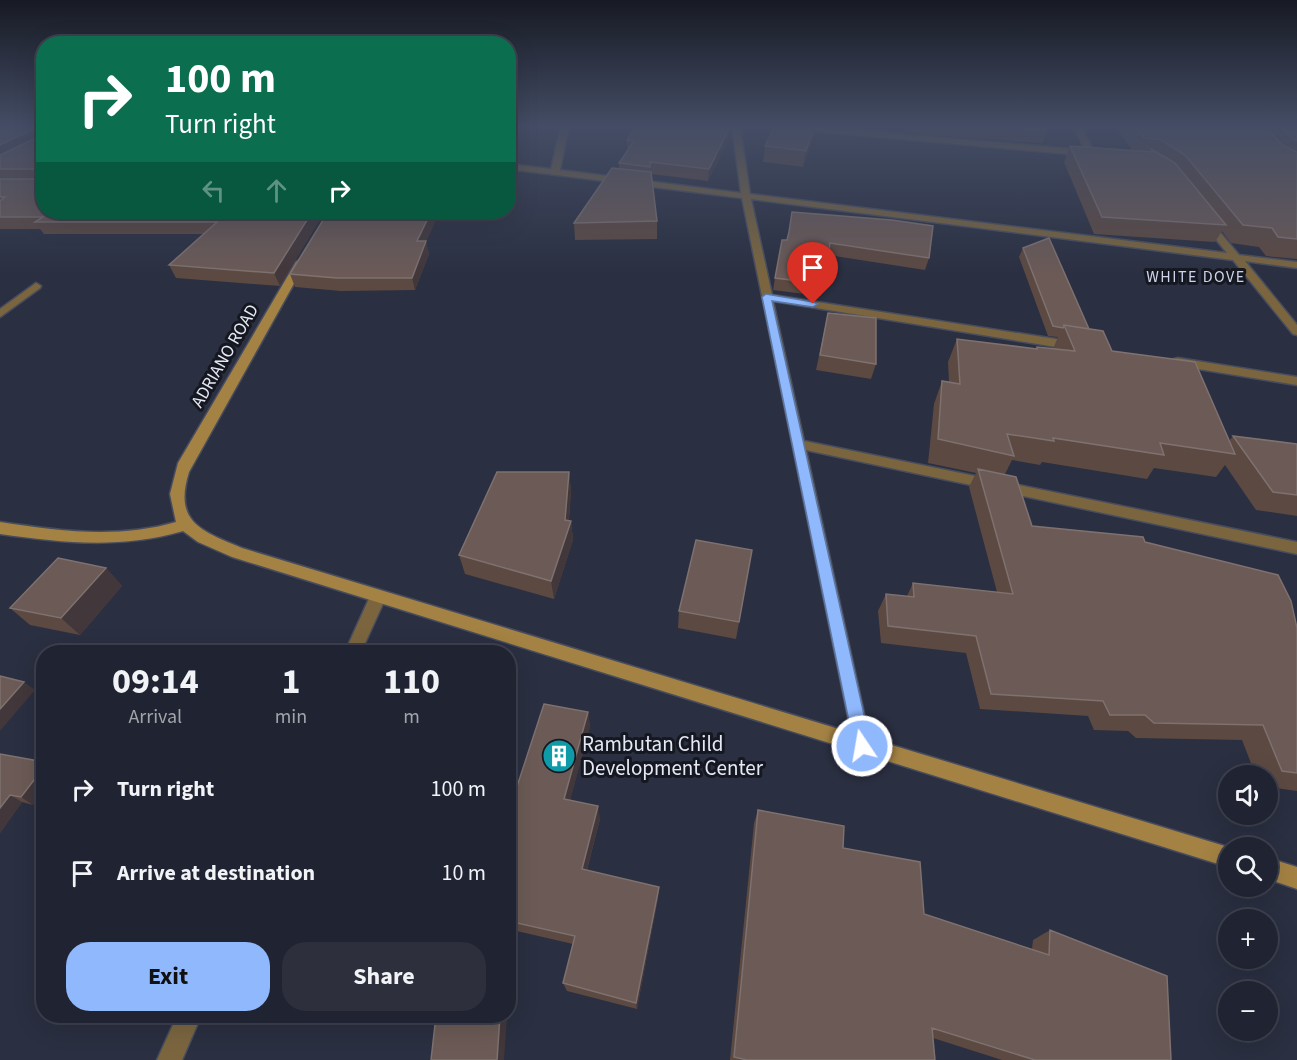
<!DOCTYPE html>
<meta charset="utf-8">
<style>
body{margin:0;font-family:"Source Sans 3",sans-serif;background:#2d2f3d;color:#f1f3f6;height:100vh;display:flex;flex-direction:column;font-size:22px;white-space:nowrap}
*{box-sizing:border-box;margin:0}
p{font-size:20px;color:#a2a4ab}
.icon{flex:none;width:33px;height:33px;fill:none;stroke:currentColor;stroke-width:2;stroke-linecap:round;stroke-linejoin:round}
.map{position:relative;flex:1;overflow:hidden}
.drawer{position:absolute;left:36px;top:645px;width:480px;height:378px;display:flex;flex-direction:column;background:#202331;border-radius:24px;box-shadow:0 6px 24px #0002,0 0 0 2px #3d404d}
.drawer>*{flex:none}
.hud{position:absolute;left:36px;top:36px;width:480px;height:183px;border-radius:24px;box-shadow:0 6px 24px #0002,0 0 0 2px #3d404d;background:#0b6e4f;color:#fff;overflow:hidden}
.tools{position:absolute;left:1218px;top:765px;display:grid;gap:12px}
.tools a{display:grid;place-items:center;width:60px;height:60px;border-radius:50%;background:#202331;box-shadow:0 6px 24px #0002,0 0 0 2px #3d404d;font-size:30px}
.pin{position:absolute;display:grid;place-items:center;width:51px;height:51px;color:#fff;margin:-62px -26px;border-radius:50% 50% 50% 0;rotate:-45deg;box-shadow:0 0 6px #0007}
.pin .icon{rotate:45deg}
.me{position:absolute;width:66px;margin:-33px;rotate:348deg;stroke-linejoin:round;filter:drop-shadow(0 0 4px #0008)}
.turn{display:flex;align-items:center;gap:21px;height:126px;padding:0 30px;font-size:27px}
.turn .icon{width:78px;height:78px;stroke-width:2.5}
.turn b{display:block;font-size:42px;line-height:51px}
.lanes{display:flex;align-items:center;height:57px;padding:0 30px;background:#0003;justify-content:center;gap:30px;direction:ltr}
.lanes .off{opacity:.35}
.eta{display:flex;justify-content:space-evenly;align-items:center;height:102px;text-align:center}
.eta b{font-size:36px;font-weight:700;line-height:42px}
.button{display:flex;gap:12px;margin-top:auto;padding:12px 30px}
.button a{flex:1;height:69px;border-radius:24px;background:#8fb8fd;color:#111;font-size:24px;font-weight:700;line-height:69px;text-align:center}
.button a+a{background:#2d2f3d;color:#f1f3f6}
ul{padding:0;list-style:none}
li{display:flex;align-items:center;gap:18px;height:84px;padding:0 30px}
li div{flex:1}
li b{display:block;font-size:22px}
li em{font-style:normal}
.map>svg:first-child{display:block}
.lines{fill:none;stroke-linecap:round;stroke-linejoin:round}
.street-casing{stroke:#484d5e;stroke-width:3}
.secondary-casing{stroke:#484d5e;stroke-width:3}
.street{fill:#7a653f;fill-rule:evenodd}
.secondary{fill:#a48243;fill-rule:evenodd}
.wall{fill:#5c4942}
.shaded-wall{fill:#42373a}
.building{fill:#6b5a56;stroke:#7e716f;stroke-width:1.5}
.route{fill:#8fb8fd;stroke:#5d78a4;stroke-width:1.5}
.labels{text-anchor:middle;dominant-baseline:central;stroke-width:6;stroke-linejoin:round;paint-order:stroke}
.far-neighbourhood-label{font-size:16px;letter-spacing:1.5px;fill:#cdd4ec;stroke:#151820}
.street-label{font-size:18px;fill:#e5e9f5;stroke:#151820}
.near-poi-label{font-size:21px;fill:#e5e9f5;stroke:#151820;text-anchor:start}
</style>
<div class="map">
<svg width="1297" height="1060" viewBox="0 0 1297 1060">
<rect width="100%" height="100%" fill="#2a2f41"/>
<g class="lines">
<g class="street-casing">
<path id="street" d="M561 126H569L560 170 741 193 732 126H740L750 194 1227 253 1201 221 1206 218 1209 219 1239 255 1297 262V268L1245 261 1297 325V335L1293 334 1233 260 751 199 772 295 1075 342 1081 346 1075 350 773 301 804 441 1297 542V554L806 450 871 745 869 751 862 754 855 751 742 198 508 169V164L551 169Z
M774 126H806L1085 150 1073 126H1081L1095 154 1091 156 778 128Z
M36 283 41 286 40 288 0 317V309Z
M1178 358 1297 377V385L1174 365V359Z
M378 590 384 592 386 597 361 652H345L372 592Z
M177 1016H201L182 1060H157Z"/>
</g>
<g class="secondary-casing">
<path id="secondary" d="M301 259 306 262 189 472C173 523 202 531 242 548L1228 847 1230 848 1228 867 232 557 198 542 183 531C121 549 63 543 0 534V522C60 531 117 539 176 522L170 494 178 463 296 262Z
M1268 858 1297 867V889L1268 879Z"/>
</g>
<use href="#street" class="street"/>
<use href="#secondary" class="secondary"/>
</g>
<path class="wall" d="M0 126H44V212H324L280 286 176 278 169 265 204 234H44L40 229H0Z
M905 126H1045L1047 131 1042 143 905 133Z
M1115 126H1265L1270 132 1271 131 1266 126H1297V259L1266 256 1259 247 1231 243 1222 231 1215 242 1094 234 1064 162 1070 146 1132 150Z
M815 134 803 167 763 162 765 146Z
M729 139 708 181 652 174 657 221V239L575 240 574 223 619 168V163L627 150V140Z
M789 235 929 258 925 270 828 255 821 296 773 290 775 278Z
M426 242 429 254 415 290 341 291 295 287 290 274Z
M1023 248 1089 329 1112 351 1229 441 1233 436 1297 444V516L1256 510 1225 465 1216 477 1154 468 1147 479 1042 462 1040 465 1012 460 1005 474 1032 526 1145 542 1297 628V791L1268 787V776H1256L1242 740 1136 738 1128 731 1094 730 1088 716 980 709 966 653 881 643 878 611 886 594 907 596 913 583 997 592 969 487 976 473 928 463 934 404 942 381 949 382 948 362 957 339 1036 349 1037 347 1053 349 1058 337 1048 336 1019 257Z
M828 313 876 364 871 379 816 370Z
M569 472 571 491 569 521H571L573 540 554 599 465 574 459 555Z
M752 550 736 639 678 628 679 611Z
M106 568 122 586 80 635 30 625 10 608Z
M588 712 590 727 570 800 600 819 587 870 658 898 637 1009 567 991 563 983 573 944 508 929V814Z
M0 754 33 805 22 802 0 833Z
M758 810 843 848 924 914 1032 949 1033 940 1050 930 1171 1060H1002L933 1038 935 1060H730L754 823Z"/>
<path class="shaded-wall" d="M815 126H817L815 134 803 167 806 151Z
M730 127 729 139 708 181 709 169Z
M36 128 43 139 0 160V145Z
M312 212H324L280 286 274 273Z
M431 212H440L426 242 429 254 415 290 412 278 417 241Z
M569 472 571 491 568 529 571 521 573 540 554 599 551 581 565 520Z
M106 568 122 586 80 635 61 618Z
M24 682 35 690 0 731V709Z
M588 712 590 727 567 812 564 799Z
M44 767V790L33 805 21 797Z
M10 795 22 802 0 833V808Z
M598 806 600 819 584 880 582 869Z
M659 887 658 898 637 1009 636 1003Z
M500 1016H506L507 1017 504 1060H497Z"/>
<path class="building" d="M0 126H44V212H312L274 273 169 265 217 222H35L43 217H0V201L5 197H0V179H37L39 171 37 169H0V155L38 137 39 128H36L0 145Z
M636 126H719L730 127 709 169 650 162V167L619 163 634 141 627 140Z
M775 126H815L806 151 765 146Z
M986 126H1045L1047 131Z
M1135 126H1265L1282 145 1297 152V239L1278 237 1272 228 1243 225 1185 155 1161 140 1144 138Z
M1280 126H1297V141L1291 138Z
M1070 146 1153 152 1151 149 1175 163 1226 225 1102 217Z
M612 168 651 172 657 221 574 223Z
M328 212H431L417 241H426L412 278H337L290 274Z
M792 212 892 220 933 226 929 258 830 243 824 284 775 278 782 240H787L789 232Z
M1049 238 1089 329 1064 325 1063 328 1053 326 1023 248Z
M828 313 876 318V364L820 355Z
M1064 325 1103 331 1112 351 1195 362 1235 454 1160 443 1164 455 1053 438 1054 441 1007 434 1014 456 938 439 942 381 960 384 957 339 1037 349V347L1075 351Z
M1233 436 1297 444V495L1273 492Z
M978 469 1016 477 1032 526 1143 537 1145 542 1278 575 1291 601 1297 628V773L1282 771 1263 725 1154 723 1145 715H1110L1103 701 991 694 976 636 888 626 886 594 914 597 913 583 1013 594Z
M497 472H569L565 520 571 521 551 581 459 555Z
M696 540 752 550 739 622 679 611Z
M58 558 106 568 61 618 10 608Z
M0 676 24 682 0 709Z
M544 704 588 712 564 799 598 806 582 869 659 887 636 1003 563 983 575 936 508 921V814Z
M0 754 44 762V767L21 797 10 795 0 808Z
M758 810 844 826 843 848 920 862 924 914 1049 955 1050 930 1167 976 1171 1060H1035L932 1028 935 1060H747L734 1057Z
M436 1016H500L497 1060H431Z"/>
<linearGradient id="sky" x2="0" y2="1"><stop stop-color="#171a24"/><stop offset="0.46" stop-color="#444d65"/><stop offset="1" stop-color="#444d65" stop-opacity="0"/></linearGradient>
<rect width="1297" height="275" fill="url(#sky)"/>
<path class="route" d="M766 294 813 302 818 304 813 307 772 301 871 746 868 751 862 754 856 751 854 746 762 297Z"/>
<defs>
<g id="building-disc" transform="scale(1.725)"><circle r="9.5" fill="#0f9aa8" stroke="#151820"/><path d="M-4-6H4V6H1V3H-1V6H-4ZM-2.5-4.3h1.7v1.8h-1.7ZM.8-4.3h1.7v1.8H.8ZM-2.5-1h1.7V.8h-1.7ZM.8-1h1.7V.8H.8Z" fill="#fff"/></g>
</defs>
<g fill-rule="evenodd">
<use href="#building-disc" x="559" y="756"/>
</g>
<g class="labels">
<g class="far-neighbourhood-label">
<text x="1196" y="277">WHITE DOVE</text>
</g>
<g class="street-label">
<text transform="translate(225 356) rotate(-60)">ADRIANO ROAD</text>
</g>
<g class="near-poi-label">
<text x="582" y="744">Rambutan Child<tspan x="582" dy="24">Development Center</tspan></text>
</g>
</g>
</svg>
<div class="tools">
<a><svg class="icon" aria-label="sound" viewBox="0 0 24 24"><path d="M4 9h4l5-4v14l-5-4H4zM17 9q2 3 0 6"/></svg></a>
<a><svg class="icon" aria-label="search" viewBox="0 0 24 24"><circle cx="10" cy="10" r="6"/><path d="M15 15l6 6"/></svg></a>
<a>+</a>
<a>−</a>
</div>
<div class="pin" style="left:813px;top:304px;background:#d93025"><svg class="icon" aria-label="arrive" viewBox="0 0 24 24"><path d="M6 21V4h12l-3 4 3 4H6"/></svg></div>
<svg class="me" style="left:862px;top:746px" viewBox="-20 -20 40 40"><circle r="17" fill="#8fb8fd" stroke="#fff" stroke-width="3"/><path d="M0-11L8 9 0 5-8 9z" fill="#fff"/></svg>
<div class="hud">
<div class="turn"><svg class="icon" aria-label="right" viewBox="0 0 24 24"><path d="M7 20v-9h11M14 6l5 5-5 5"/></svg><div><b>100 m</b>Turn right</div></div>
<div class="lanes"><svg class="icon off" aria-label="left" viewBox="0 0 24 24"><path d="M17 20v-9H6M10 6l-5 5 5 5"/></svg><svg class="icon off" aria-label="ahead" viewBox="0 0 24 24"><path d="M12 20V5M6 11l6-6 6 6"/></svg><svg class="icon" aria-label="right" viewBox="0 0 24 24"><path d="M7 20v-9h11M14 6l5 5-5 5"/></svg></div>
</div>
<section class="drawer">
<div class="eta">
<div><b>09:14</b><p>Arrival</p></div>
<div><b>1</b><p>min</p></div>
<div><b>110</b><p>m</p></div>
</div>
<ul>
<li><svg class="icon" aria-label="right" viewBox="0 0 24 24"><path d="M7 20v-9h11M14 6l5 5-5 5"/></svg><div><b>Turn right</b></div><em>100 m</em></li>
<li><svg class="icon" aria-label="arrive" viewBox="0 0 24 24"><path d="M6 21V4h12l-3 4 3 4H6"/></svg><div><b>Arrive at destination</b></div><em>10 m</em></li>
</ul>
<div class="button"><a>Exit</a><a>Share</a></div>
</section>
</div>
